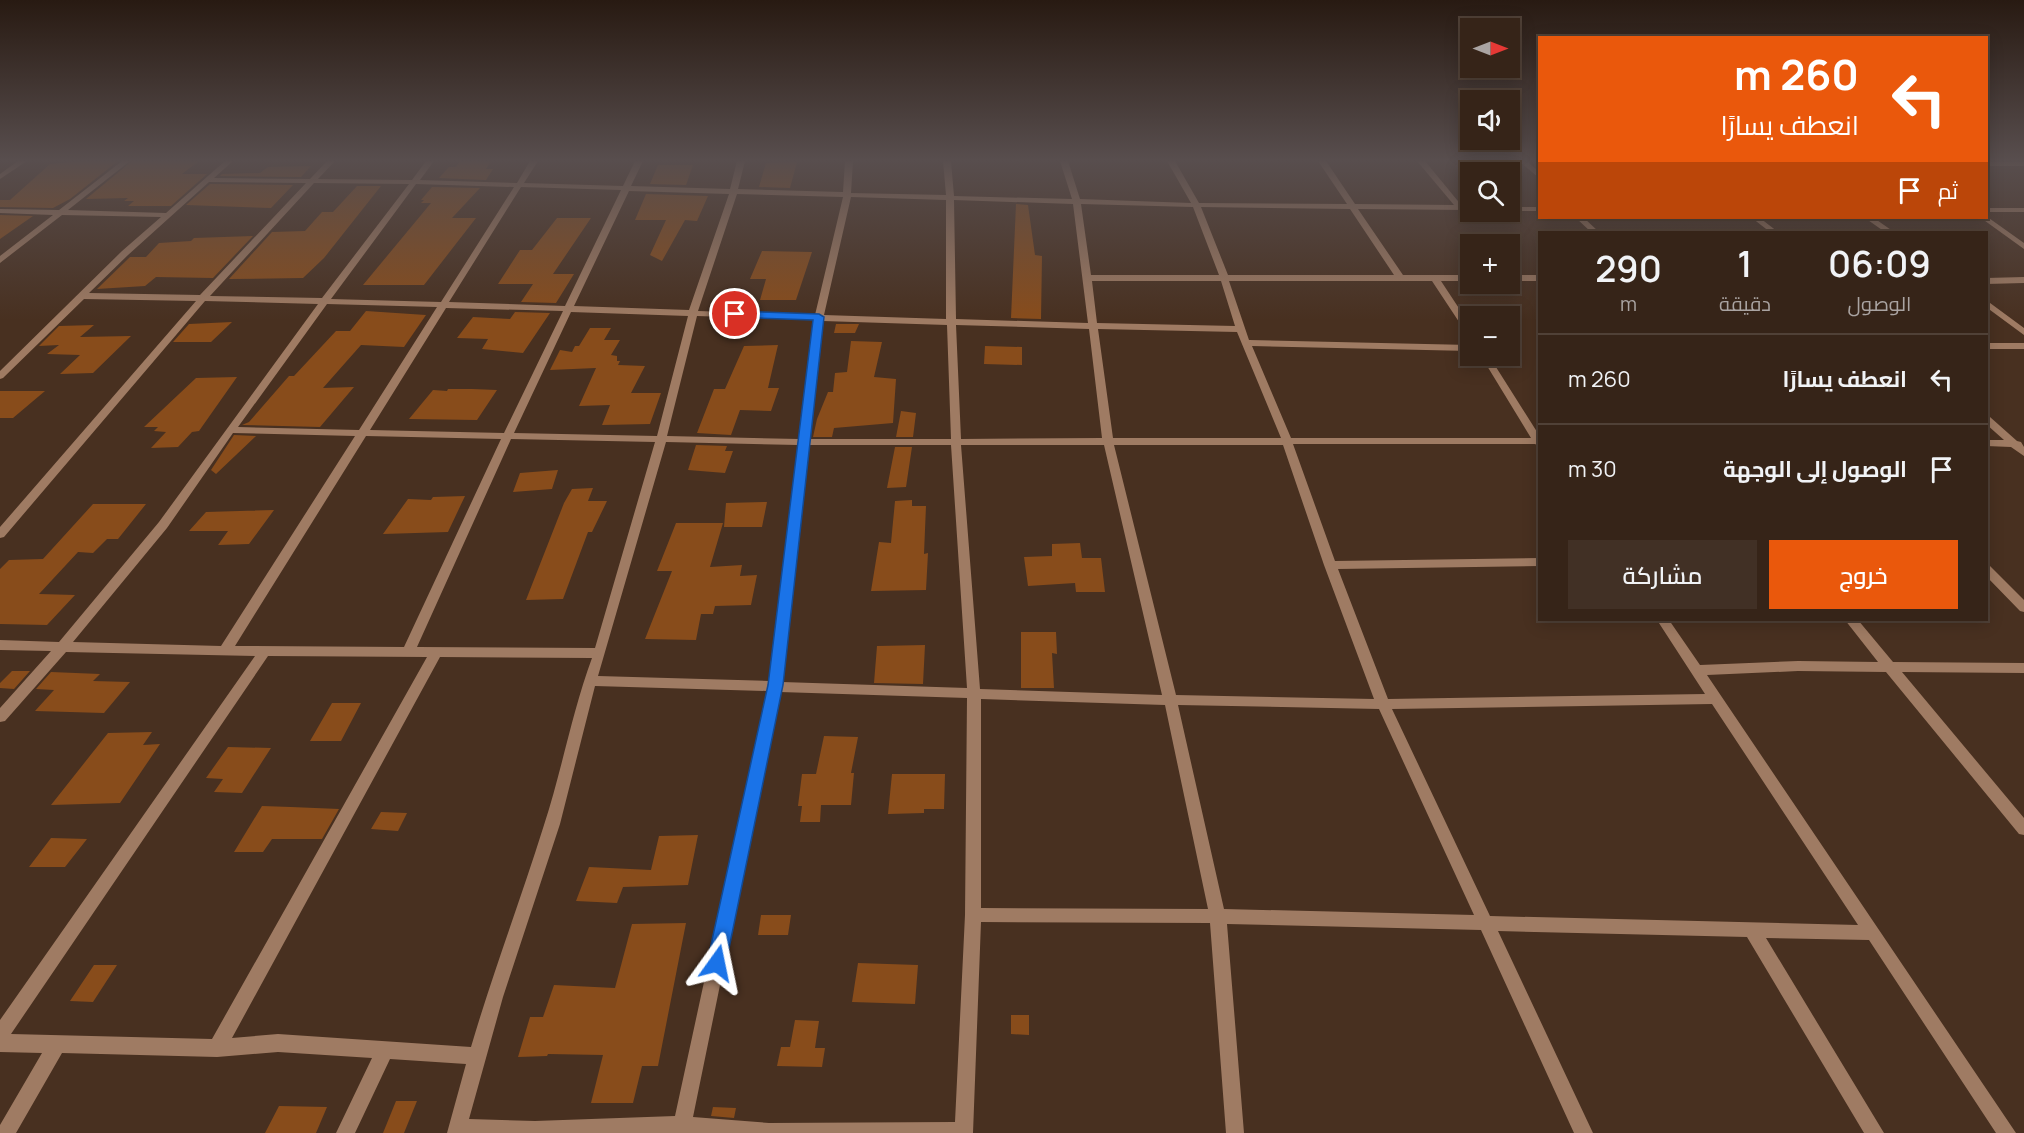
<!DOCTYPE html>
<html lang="ar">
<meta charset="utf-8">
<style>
body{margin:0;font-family:Manrope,Cairo,sans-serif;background:#413025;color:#f1f3f6;direction:rtl;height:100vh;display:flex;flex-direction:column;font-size:22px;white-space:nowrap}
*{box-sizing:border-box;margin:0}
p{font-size:20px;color:#aaa4a2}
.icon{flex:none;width:33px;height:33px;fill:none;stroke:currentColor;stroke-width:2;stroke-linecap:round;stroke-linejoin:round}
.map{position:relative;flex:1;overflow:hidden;direction:ltr}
.drawer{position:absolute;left:1538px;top:231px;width:450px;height:390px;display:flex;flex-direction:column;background:#362418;border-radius:0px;box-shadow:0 3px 15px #0003,0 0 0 2px #504137;direction:rtl}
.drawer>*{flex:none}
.guide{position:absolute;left:1538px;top:36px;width:450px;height:183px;border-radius:0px;box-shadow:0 3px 15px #0003,0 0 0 2px #504137;direction:rtl;background:#ea580c;color:#fff;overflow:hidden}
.needle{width:39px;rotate:90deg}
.tools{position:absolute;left:1460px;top:18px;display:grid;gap:12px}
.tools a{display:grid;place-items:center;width:60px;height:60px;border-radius:0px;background:#362418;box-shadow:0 3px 15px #0003,0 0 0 2px #504137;font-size:30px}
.pin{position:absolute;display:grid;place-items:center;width:51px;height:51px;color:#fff;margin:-26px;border:3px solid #fff;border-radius:50%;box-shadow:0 2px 6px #0007}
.me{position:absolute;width:66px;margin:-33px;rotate:12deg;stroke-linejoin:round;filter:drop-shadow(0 0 4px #0008)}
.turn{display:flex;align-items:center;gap:21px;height:126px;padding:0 30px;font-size:27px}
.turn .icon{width:78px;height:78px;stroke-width:2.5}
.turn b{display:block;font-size:42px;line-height:51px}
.then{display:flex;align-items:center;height:57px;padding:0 30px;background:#0003;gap:12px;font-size:22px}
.eta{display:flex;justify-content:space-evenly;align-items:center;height:102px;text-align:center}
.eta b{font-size:36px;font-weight:600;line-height:42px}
.cta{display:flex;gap:12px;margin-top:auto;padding:12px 30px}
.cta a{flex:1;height:69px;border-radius:0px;background:#ea580c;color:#fff;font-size:24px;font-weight:600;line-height:69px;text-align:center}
.cta a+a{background:#413025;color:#f1f3f6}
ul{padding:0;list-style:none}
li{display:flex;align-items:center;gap:18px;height:90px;padding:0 30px;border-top:2px solid #504137}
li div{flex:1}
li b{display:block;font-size:22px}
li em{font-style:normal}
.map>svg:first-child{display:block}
.building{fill:#884c1b}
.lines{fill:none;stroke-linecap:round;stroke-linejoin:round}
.street{fill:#9f7b63;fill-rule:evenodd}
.route{fill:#1a73e8;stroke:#114b97;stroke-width:1.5}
</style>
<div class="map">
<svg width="2024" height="1133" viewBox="0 0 2024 1133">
<rect width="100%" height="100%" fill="#483020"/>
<path class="building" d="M86 161H118L70 199 53 208 0 207V200H10L50 164Z
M132 161H199L182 174H207L171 206H128L134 201H124L128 198 86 199Z
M460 161H491L486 169H493L486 180 439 178 449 167H456Z
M797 162 790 188 759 187 766 163Z
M658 165H693L686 185 650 184Z
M311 166 301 177 220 176 222 174 260 173 268 167Z
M210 184 293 185 271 208 186 205Z
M357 186H381L324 258 303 278 229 279 272 232 305 231 322 212H333Z
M432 187 480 188 452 218H476L424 285H363L431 203H421L424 200H421Z
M646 194 708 196 697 221 685 220 662 261 650 255 666 220H635Z
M1016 204 1028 205 1035 255 1042 256 1041 319 1011 318Z
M0 215 33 216 0 239Z
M557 218H591L553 274H574L556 303 521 302 533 284H498L520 250H532Z
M253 236 213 278 156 277 145 286 97 289 130 257H146L159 243 191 241 194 238Z
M762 251 812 252 796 300H760L766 279H750Z
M366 311 426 315 404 347 361 345 323 388 354 387 320 427 242 425 249 422 289 376H294L336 331H350Z
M515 312 550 313 523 353 482 349 488 339 457 338 473 317 510 319Z
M232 322 211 342H173L189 324Z
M836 324H859L855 333H834Z
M94 325 80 337 131 336 93 373 60 374 80 355 47 354 59 345 39 346 59 326Z
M590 328H611L604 340H620L611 355 617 356V361H620L618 365 645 366 631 393H661L650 424 602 425 610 405 579 406 596 368 550 370 560 350 572 352 575 346H579Z
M851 341 882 342 874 377 896 379 893 423 834 428 832 437H813L817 419 828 392H833L835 373 847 372Z
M778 345 768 388H779L771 411 740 410 731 435 697 433 714 389H725L744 346Z
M985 346 1022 347V365L984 364Z
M237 377 199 431 192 432 178 447 151 448 166 432 154 431 158 427H144L196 378Z
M448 389H472L497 390 477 420 409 419 433 390 447 391Z
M0 391H45L13 418H0Z
M901 411 916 413 913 437H896Z
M234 435 256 436 216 474 211 470Z
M696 445 727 446 725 451H733L725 473 688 470Z
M895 447H912L906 487 887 488Z
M558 470 552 489 513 492 520 473Z
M593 488 588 501H607L592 532H588L563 599 526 600 564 503 572 489Z
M465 496 448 532 383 534 408 499 431 500 433 497Z
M912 500V506H926L924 554 928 553 926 590 871 591 879 542 891 543 895 501Z
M767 502 762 527H724L726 503Z
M93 504H146L118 539H107L93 553 78 552 39 594 75 595 47 625 0 624V569L9 560 43 559Z
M274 510 249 544 218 545 228 531H189L206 512Z
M676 523H723L710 567 742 565 740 576 757 575 751 605 715 606 713 614H701L696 640 645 639 672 571H657Z
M1080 543 1082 558H1101L1105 592H1076L1075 583 1028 586 1024 557 1052 556V544Z
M1021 632H1056L1057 654 1052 653 1054 688H1021Z
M925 645 923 684 874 683 877 646Z
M12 671H30L14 689 0 688V683Z
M51 672 100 674 93 681 130 682 104 713 35 711 54 690 36 689Z
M332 703H361L341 741H310Z
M152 732 143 745 160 744 120 803 51 805 108 733Z
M824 736 858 737 851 773H854L851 805H821L820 822H800L802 806H798L802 774H816Z
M228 747 271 748 242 793 214 792 223 779 206 778Z
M892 774H945L944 809H924V813L888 814Z
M262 806 291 807 339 809 322 839H272L263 852H234Z
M381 812 407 813 398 831 371 829Z
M698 835 688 885 623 887 617 903 576 901 589 867 651 870 659 836Z
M51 838 87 839 65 867H29Z
M761 915H791L788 935H758Z
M686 923 658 1066H642L633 1103H591L603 1055 548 1054 547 1056 518 1057 530 1017H543L554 985 615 988 632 924Z
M858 963 918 965 915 1004 852 1002Z
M94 965H117L93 1002 70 1001Z
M1011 1015H1029V1035L1011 1034Z
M795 1020 819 1021 815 1048H825L822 1067 777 1066 781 1047H790Z
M396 1101H417L404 1133H383Z
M279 1106 327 1107 316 1133H265Z
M713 1107 736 1108 734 1118 711 1116Z"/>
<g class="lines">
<path class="street" d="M18 161H27L0 179V174Z
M122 161H130L68 210 166 213 225 161H233L214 178 310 179 327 161H335L318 179 412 180 426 161H434L420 180 517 183 530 161H538L524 183 623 186 635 161H643L631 186 730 189 737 161H745L738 189 843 192 845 161H853L851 193 946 195 943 161H951L954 196 1072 199 1060 161H1068L1080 199 1191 203 1167 161H1175L1199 203 1347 204 1318 161H1326L1355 204 1454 205 1417 161H1425L1462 206H1470V210L1358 209 1403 275H1470V281H1441L1470 325V335L1467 334 1432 281H1229L1249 340 1470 345V351L1252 346 1291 438H1531L1481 356H1489L1539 435V446L1535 444H1293L1335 561 1539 558V566L1338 569 1388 699 1705 694 1657 620H1669L1700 665 1798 661 1878 662 1845 620H1858L1893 662 2024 663V673L1902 672 2024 818V835L2019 834 1886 672 1798 671 1707 675 2016 1133H1996L1869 940 1766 938 1884 1133H1864L1747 937 1498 931 1593 1133H1574L1481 930 1227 924 1244 1133H1226L1210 923 981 922 973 1133H447L466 1064 390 1059 355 1133H336L372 1058 278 1052 217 1057 62 1053 16 1133H0V1125L42 1053 0 1052V1020L255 656 66 652 5 721 0 722V708L51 651 0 650V640L59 642 159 522 318 304 205 301 4 537 0 538V527L196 301 84 299 3 378 0 379V371L122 251 161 217 62 215 0 263V256L53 215 0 213V209L59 210ZM209 182 306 183 200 295 89 293 128 255ZM314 183 409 184 322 298 210 296ZM416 184 514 187 441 302 331 299ZM521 187 621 190 565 306 449 302ZM629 191 729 194 689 310 574 306ZM737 194 843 197 815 315 698 311ZM851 197 946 200V319L824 315ZM954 200 1073 204 1088 323 956 319ZM1081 204 1193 207 1219 275H1091ZM1201 207 1350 209 1394 275H1228ZM1092 281H1221L1235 326 1097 323ZM327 304 437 307 359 430 238 427ZM446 308 563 311 504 433 370 430ZM571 312 688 316 657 436 514 433ZM697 316 814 320 799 439 667 436ZM823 321 947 325 951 439H810ZM956 325 1089 329 1102 438 961 439ZM1098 329 1237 332 1281 438H1113ZM233 433 355 436 221 646 73 642 167 528ZM366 436 501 439 404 647 235 646ZM511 439 655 442 595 648 417 647ZM666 442 798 445 769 681 598 676ZM809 445H951L967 688 782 682ZM961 445H1104L1162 695 980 689ZM1114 445H1283L1324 565 1374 699 1176 695ZM268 656 427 657 212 1039 11 1034ZM440 657 592 658C572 712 562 770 544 825 521 899 493 972 471 1047L278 1034 232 1038ZM595 686 767 691 675 1116 535 1121 469 1119 503 997 560 824ZM780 692 967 698 965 915 955 1122 769 1123 693 1117ZM981 699 1165 705 1208 909 981 908ZM1712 704 1858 925 1490 916 1392 709ZM1178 705 1379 709 1474 915 1224 909Z
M1519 161H1527L1539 172V178Z
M1986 162H2024V166H1986Z
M1509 207H1539V211H1509Z
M1986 208H2024V212H1986Z
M1986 216 2024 243V249L1981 218Z
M1576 218H1584L1599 232H1591Z
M1752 218H1760L1778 232H1770Z
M1865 218H1874L1894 232H1885Z
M1509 275H1539V281H1509Z
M2024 277V283L1986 284V278Z
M1986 300 2024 328V335L1986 307Z
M1986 343H2024V349H1986Z
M1986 416 1990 417 2017 441 2021 442 2024 447V456L2011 447 1986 446V440H2004L1986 424Z
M1986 565 1990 566 2024 600V612L2020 611 1986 576Z"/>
</g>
<linearGradient id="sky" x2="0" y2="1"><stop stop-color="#281a12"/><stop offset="0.5" stop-color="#584e4e"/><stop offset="1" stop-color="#584e4e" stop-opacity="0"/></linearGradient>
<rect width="2024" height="320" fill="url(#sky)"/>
<path class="route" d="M735 311 819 314 824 317 783 685 726 963 723 969 717 972 710 969 707 963 768 685 813 320 731 317V312Z"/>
</svg>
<div class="tools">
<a><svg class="needle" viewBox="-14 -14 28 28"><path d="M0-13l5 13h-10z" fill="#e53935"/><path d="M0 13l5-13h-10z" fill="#aaa4a2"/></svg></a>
<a><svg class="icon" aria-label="sound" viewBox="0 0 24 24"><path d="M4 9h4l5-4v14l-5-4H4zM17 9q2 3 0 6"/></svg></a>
<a><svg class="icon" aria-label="search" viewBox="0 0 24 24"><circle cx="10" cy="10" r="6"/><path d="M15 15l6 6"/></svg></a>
<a>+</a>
<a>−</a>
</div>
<div class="pin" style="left:735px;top:314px;background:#d93025"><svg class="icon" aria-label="arrive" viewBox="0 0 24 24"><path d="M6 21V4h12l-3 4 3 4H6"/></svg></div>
<svg class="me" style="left:717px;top:963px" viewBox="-20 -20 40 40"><path d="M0-17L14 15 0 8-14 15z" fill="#1a73e8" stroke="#fff" stroke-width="4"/></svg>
<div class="guide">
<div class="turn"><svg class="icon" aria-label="left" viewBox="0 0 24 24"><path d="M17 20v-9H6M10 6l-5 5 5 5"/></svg><div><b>260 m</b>انعطف يسارًا</div></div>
<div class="then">ثم<svg class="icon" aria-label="arrive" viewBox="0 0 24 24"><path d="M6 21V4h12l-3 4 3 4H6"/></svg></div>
</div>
<section class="drawer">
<div class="eta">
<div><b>06:09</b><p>الوصول</p></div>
<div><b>1</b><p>دقيقة</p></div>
<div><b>290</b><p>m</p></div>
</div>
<ul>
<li><svg class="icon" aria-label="left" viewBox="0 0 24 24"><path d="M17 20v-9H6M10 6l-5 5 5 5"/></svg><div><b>انعطف يسارًا</b></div><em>260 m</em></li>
<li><svg class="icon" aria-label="arrive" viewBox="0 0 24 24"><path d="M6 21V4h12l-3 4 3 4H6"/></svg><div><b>الوصول إلى الوجهة</b></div><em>30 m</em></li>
</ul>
<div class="cta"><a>خروج</a><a>مشاركة</a></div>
</section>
</div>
